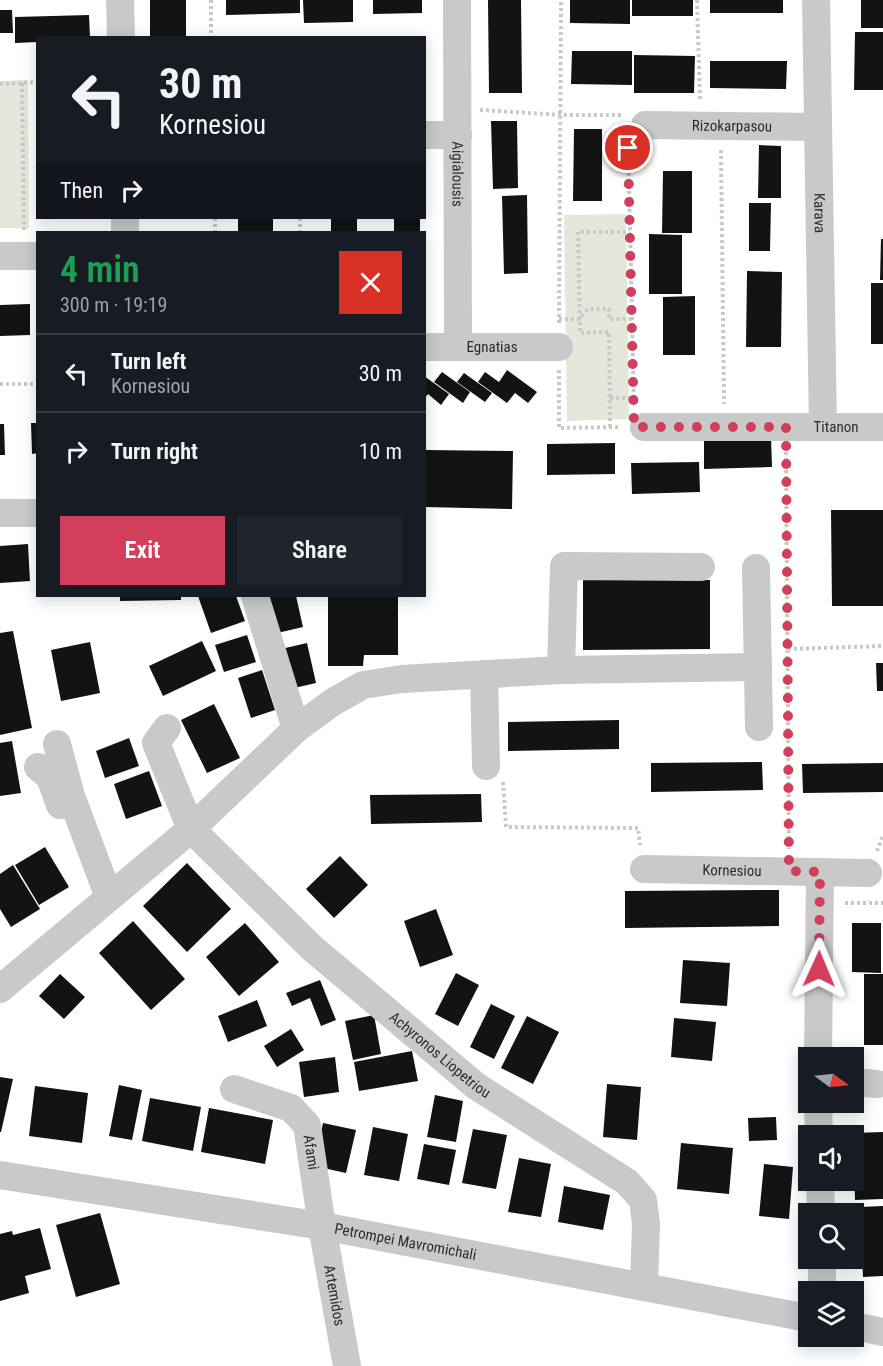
<!DOCTYPE html>
<meta charset="utf-8">
<style>
body{margin:0;font-family:"Roboto Condensed",sans-serif;background:#20242c;color:#f1f3f6;height:100vh;display:flex;flex-direction:column;font-size:22px;white-space:nowrap}
*{box-sizing:border-box;margin:0}
p{font-size:20px;color:#9ea1a6}
.icon{flex:none;width:33px;height:33px;fill:none;stroke:currentColor;stroke-width:2;stroke-linecap:round;stroke-linejoin:round}
.map{position:relative;flex:1;overflow:hidden}
.sheet{position:absolute;left:36px;top:231px;width:390px;height:366px;display:flex;flex-direction:column;background:#171b24;border-radius:0px;box-shadow:0 3px 15px #0003}
.sheet>*{flex:none}
.guide{position:absolute;left:36px;top:36px;width:390px;height:183px;border-radius:0px;box-shadow:0 3px 15px #0003;background:#171b24;color:#f1f3f6;overflow:hidden}
.needle{width:39px;rotate:105deg}
.buttons{position:absolute;left:798px;top:1047px;display:grid;gap:12px}
.buttons a{display:grid;place-items:center;width:66px;height:66px;border-radius:0px;background:#171b24;box-shadow:0 3px 15px #0003;font-size:30px}
.pin{position:absolute;display:grid;place-items:center;width:51px;height:51px;color:#fff;margin:-26px;border:3px solid #fff;border-radius:50%;box-shadow:0 2px 6px #0007}
.me{position:absolute;width:66px;margin:-33px;rotate:1deg;stroke-linejoin:round;filter:drop-shadow(0 0 4px #0008)}
.turn{display:flex;align-items:center;gap:21px;height:126px;padding:0 24px;font-size:27px}
.turn .icon{width:78px;height:78px;stroke-width:2.5}
.turn b{display:block;font-size:42px;line-height:51px}
.then{display:flex;align-items:center;height:57px;padding:0 24px;background:#0003;gap:12px;font-size:22px}
.round{display:grid;place-items:center;flex:none;width:63px;height:63px;border-radius:0px;background:#20242c}
.headline{display:flex;align-items:center;justify-content:space-between;height:102px;padding:0 24px}
h1{font-size:36px;font-weight:600;line-height:45px;color:#1e9e55}
.action{display:flex;gap:12px;margin-top:auto;padding:12px 24px}
.action a{flex:1;height:69px;border-radius:0px;background:#d13f5d;color:#fff;font-size:24px;font-weight:600;line-height:69px;text-align:center}
.action a+a{background:#20242c;color:#f1f3f6}
ul{padding:0;list-style:none}
li{display:flex;align-items:center;gap:18px;height:78px;padding:0 24px;border-top:2px solid #363941}
li div{flex:1}
li b{display:block;font-size:22px}
li em{font-style:normal}
.map>svg:first-child{display:block}
.green{fill:#e3e8da}
.building{fill:#131313}
.lines{fill:none;stroke-linecap:round;stroke-linejoin:round}
.path{stroke:#c9c9c9;stroke-width:4;stroke-dasharray:3 3;stroke-linecap:butt}
.minor{stroke:#c9c9c9;stroke-width:28}
.route{stroke:#d13f5d;stroke-width:10;stroke-dasharray:0 18}
.labels{text-anchor:middle;dominant-baseline:central;stroke-width:6;stroke-linejoin:round;paint-order:stroke}
.street-label{font-size:15px;fill:#2c2c2c;stroke:#fff}
</style>
<div class="map">
<svg width="883" height="1366" viewBox="0 0 883 1366">
<rect width="100%" height="100%" fill="#fff"/>
<path class="green" d="M28 80 29 228H0V81Z
M626 214 629 419 567 421 564 215Z"/>
<path class="building" d="M150 0H186V38H150Z
M226 0H300V13L226 15Z
M303 0H353V22L304 23Z
M373 0H422V13L373 14Z
M488 0H521L522 93H489Z
M570 0H630V24L570 23Z
M632 0H693V16H632Z
M710 0H783V13H710Z
M861 0H883V28H861Z
M0 10H12L13 33H0Z
M89 15 90 38H38V42L15 43V17Z
M855 32H883V90H854Z
M572 51H632V85L571 84Z
M634 55 695 56 694 93H634Z
M710 61H787L786 89 710 88Z
M491 121H517L518 188 493 189Z
M574 129H602V201H573Z
M759 145 781 146V198H758Z
M663 171H692V233H662Z
M527 195 528 273 504 274 502 196Z
M749 203H771L770 251H749Z
M238 218H273V232H238Z
M331 218H357V231L331 232Z
M394 218H420V232H394Z
M649 234 682 235V294H649Z
M881 239H883V280H880Z
M747 271 782 272 781 347H746Z
M871 283H883V344H871Z
M695 296V355H663V297Z
M30 304V335L0 336V305Z
M507 370 537 392 528 403 515 393 507 403 478 382 485 372 499 382Z
M442 372 470 392 463 403 434 382Z
M464 373 492 393 485 402 457 382Z
M424 376 449 394 441 405 428 394 424 399Z
M31 423H38V453L32 454Z
M0 424H4L5 455H0Z
M771 436 772 467 704 469V438Z
M615 443V474L547 475V444Z
M424 450 513 451 512 509 424 507Z
M699 462 700 492 632 494 631 463Z
M831 510H883V606H832Z
M28 544 30 581 0 583V546Z
M583 580H710V649L583 650Z
M120 596H181V600L120 601Z
M198 596H236L245 621 211 633Z
M264 596H296L303 627 273 634Z
M328 596H398V655H364L363 666H328Z
M13 631 32 728 0 735V633Z
M247 635 256 662 224 672 215 645Z
M202 641 216 671 163 696 149 666Z
M90 642 100 693 61 701 51 650Z
M307 643 316 683 290 689 281 649Z
M876 663H883V691H877Z
M262 670 275 710 251 718 238 678Z
M214 704 240 758 207 773 181 720Z
M619 720V749L508 751V722Z
M129 738 139 766 105 778 96 751Z
M12 741 21 793 0 796V743Z
M762 762 763 790 651 792V763Z
M883 763V792L803 793 802 764Z
M149 771 162 806 126 819 114 784Z
M481 794 482 822 371 824 370 795Z
M45 847 69 887 39 905 15 865Z
M340 856 368 885 334 918 306 889Z
M187 863 231 909 187 952 143 906Z
M13 865 40 909 11 927 0 909V874Z
M779 890V926L625 928V891Z
M436 909 453 955 420 967 404 921Z
M133 921 185 979 151 1010 99 953Z
M245 923 279 962 239 996 206 957Z
M852 923H881V973L852 972Z
M683 960 730 963 727 1006 680 1003Z
M456 973 479 985 458 1026 435 1014Z
M60 974 85 997 64 1019 39 996Z
M864 974H883V1045H864Z
M320 980 336 1020 321 1026 310 998 292 1006 286 993Z
M257 1000 267 1026 228 1042 218 1016Z
M491 1004 515 1016 494 1059 470 1047Z
M374 1015 381 1054 353 1060 345 1021Z
M527 1016 559 1032 533 1084 501 1068Z
M674 1018 716 1022 712 1061 671 1057Z
M291 1029 304 1050 277 1067 264 1046Z
M412 1051 418 1081 359 1091 354 1062Z
M335 1057 339 1092 304 1097 299 1062Z
M0 1077 13 1079 1 1132H0Z
M607 1084 641 1087 637 1140 603 1137Z
M119 1085 142 1090 132 1140 109 1136Z
M35 1086 88 1093 82 1143 29 1136Z
M435 1095 463 1101 456 1142 427 1137Z
M150 1098 201 1107 193 1151 142 1141Z
M209 1108 273 1120 265 1164 201 1152Z
M776 1117 777 1140 749 1141 748 1118Z
M323 1123 356 1130 346 1173 314 1166Z
M373 1127 408 1134 399 1181 364 1175Z
M473 1129 507 1135 496 1189 462 1183Z
M883 1132V1199L855 1200 853 1133Z
M681 1143 733 1148 729 1194 677 1189Z
M424 1144 456 1150 449 1185 417 1179Z
M519 1158 551 1164 541 1217 508 1212Z
M764 1164 793 1167 789 1219 759 1216Z
M564 1186 610 1195 603 1230 558 1222Z
M883 1206V1276L863 1277 860 1207Z
M100 1213 120 1284 76 1297 56 1225Z
M40 1228 51 1269 25 1276 29 1293 0 1301V1234L12 1231 13 1235Z"/>
<g class="lines">
<path class="path" d="M211 0V38
M697 0 700 101
M22 83 24 232
M0 84 38 82
M480 110 561 115H622
M628 143 634 406
M721 150 724 404
M215 218V232
M300 218V232
M559 319H579L588 309H609V319H632
M559 323 561 0
M559 370V428L620 427
M0 384H38
M610 398H634
M610 427 609 332 580 333 578 232H630
M786 452 789 849
M788 649 883 646
M503 782 506 827 638 828 640 845
M877 851 883 835
M845 903H883"/>
<g class="minor">
<path d="M120 0 121 38"/>
<path id="s1" d="M457 0 458 347"/>
<path id="s2" d="M816 0 823 427"/>
<path id="s3" d="M645 125 817 127"/>
<path d="M424 135H458"/>
<path d="M125 218V232"/>
<path d="M0 256H38"/>
<path id="s4" d="M424 347H559"/>
<path id="s5" d="M644 427H883"/>
<path d="M0 513H38"/>
<path d="M756 568 759 727"/>
<path d="M255 596 296 729"/>
<path d="M561 670 564 566 701 567"/>
<path d="M484 674 486 766"/>
<path id="s6" d="M167 728 156 743 191 829 312 948 476 1086 627 1182 643 1200 646 1224 644 1287"/>
<path d="M57 744 71 796 109 897"/>
<path d="M38 767 50 777 60 805"/>
<path id="s7" d="M644 869 868 873"/>
<path d="M0 989 191 829 296 729 333 702 363 685 402 679 561 670 758 667"/>
<path d="M818 1058 820 872"/>
<path d="M854 1082 877 1084"/>
<path id="s8" d="M234 1089 291 1108 307 1125 322 1226 347 1366"/>
<path d="M818 1102 819 1136"/>
<path id="s9" d="M0 1175 322 1226 808 1318"/>
<path d="M820 1180 821 1214"/>
<path d="M822 1258V1292"/>
<path d="M854 1326 883 1332"/>
</g>
</g>
<g class="lines">
<path class="route" d="M628 148 634 427H786L789 871 820 872 819 969"/>
</g>
<g class="labels">
<g class="street-label">
<text stroke="none"><textPath href="#s3" startOffset="87">Rizokarpasou</textPath></text>
<text stroke="none"><textPath href="#s1" startOffset="174">Aigialousis</textPath></text>
<text stroke="none"><textPath href="#s2" startOffset="213">Karava</textPath></text>
<text stroke="none"><textPath href="#s4" startOffset="68">Egnatias</textPath></text>
<text stroke="none"><textPath href="#s5" startOffset="192">Titanon</textPath></text>
<text stroke="none"><textPath href="#s7" startOffset="88">Kornesiou</textPath></text>
<text stroke="none"><textPath href="#s6" startOffset="448">Achyronos Liopetriou</textPath></text>
<text stroke="none"><textPath href="#s8" startOffset="111">Afami</textPath></text>
<text stroke="none"><textPath href="#s9" startOffset="411">Petrompei Mavromichali</textPath></text>
<text stroke="none"><textPath href="#s8" startOffset="256">Artemidos</textPath></text>
</g>
</g>
</svg>
<div class="buttons">
<a><svg class="needle" viewBox="-14 -14 28 28"><path d="M0-13l5 13h-10z" fill="#e53935"/><path d="M0 13l5-13h-10z" fill="#9ea1a6"/></svg></a>
<a><svg class="icon" aria-label="sound" viewBox="0 0 24 24"><path d="M4 9h4l5-4v14l-5-4H4zM17 9q2 3 0 6"/></svg></a>
<a><svg class="icon" aria-label="search" viewBox="0 0 24 24"><circle cx="10" cy="10" r="6"/><path d="M15 15l6 6"/></svg></a>
<a><svg class="icon" aria-label="layers" viewBox="0 0 24 24"><path d="M12 4l9 5-9 5-9-5zM3 14l9 5 9-5"/></svg></a>
</div>
<div class="pin" style="left:628px;top:148px;background:#d93025"><svg class="icon" aria-label="arrive" viewBox="0 0 24 24"><path d="M6 21V4h12l-3 4 3 4H6"/></svg></div>
<svg class="me" style="left:819px;top:969px" viewBox="-20 -20 40 40"><path d="M0-17L14 15 0 8-14 15z" fill="#d13f5d" stroke="#fff" stroke-width="4"/></svg>
<div class="guide">
<div class="turn"><svg class="icon" aria-label="left" viewBox="0 0 24 24"><path d="M17 20v-9H6M10 6l-5 5 5 5"/></svg><div><b>30 m</b>Kornesiou</div></div>
<div class="then">Then<svg class="icon" aria-label="right" viewBox="0 0 24 24"><path d="M7 20v-9h11M14 6l5 5-5 5"/></svg></div>
</div>
<section class="sheet">
<div class="headline"><div><h1>4 min</h1><p>300 m · 19:19</p></div><a class="round" style="background:#d93025;color:#fff"><svg class="icon" aria-label="close" viewBox="0 0 24 24"><path d="M6 6l12 12M18 6L6 18"/></svg></a></div>
<ul>
<li><svg class="icon" aria-label="left" viewBox="0 0 24 24"><path d="M17 20v-9H6M10 6l-5 5 5 5"/></svg><div><b>Turn left</b><p>Kornesiou</p></div><em>30 m</em></li>
<li><svg class="icon" aria-label="right" viewBox="0 0 24 24"><path d="M7 20v-9h11M14 6l5 5-5 5"/></svg><div><b>Turn right</b></div><em>10 m</em></li>
</ul>
<div class="action"><a>Exit</a><a>Share</a></div>
</section>
</div>
